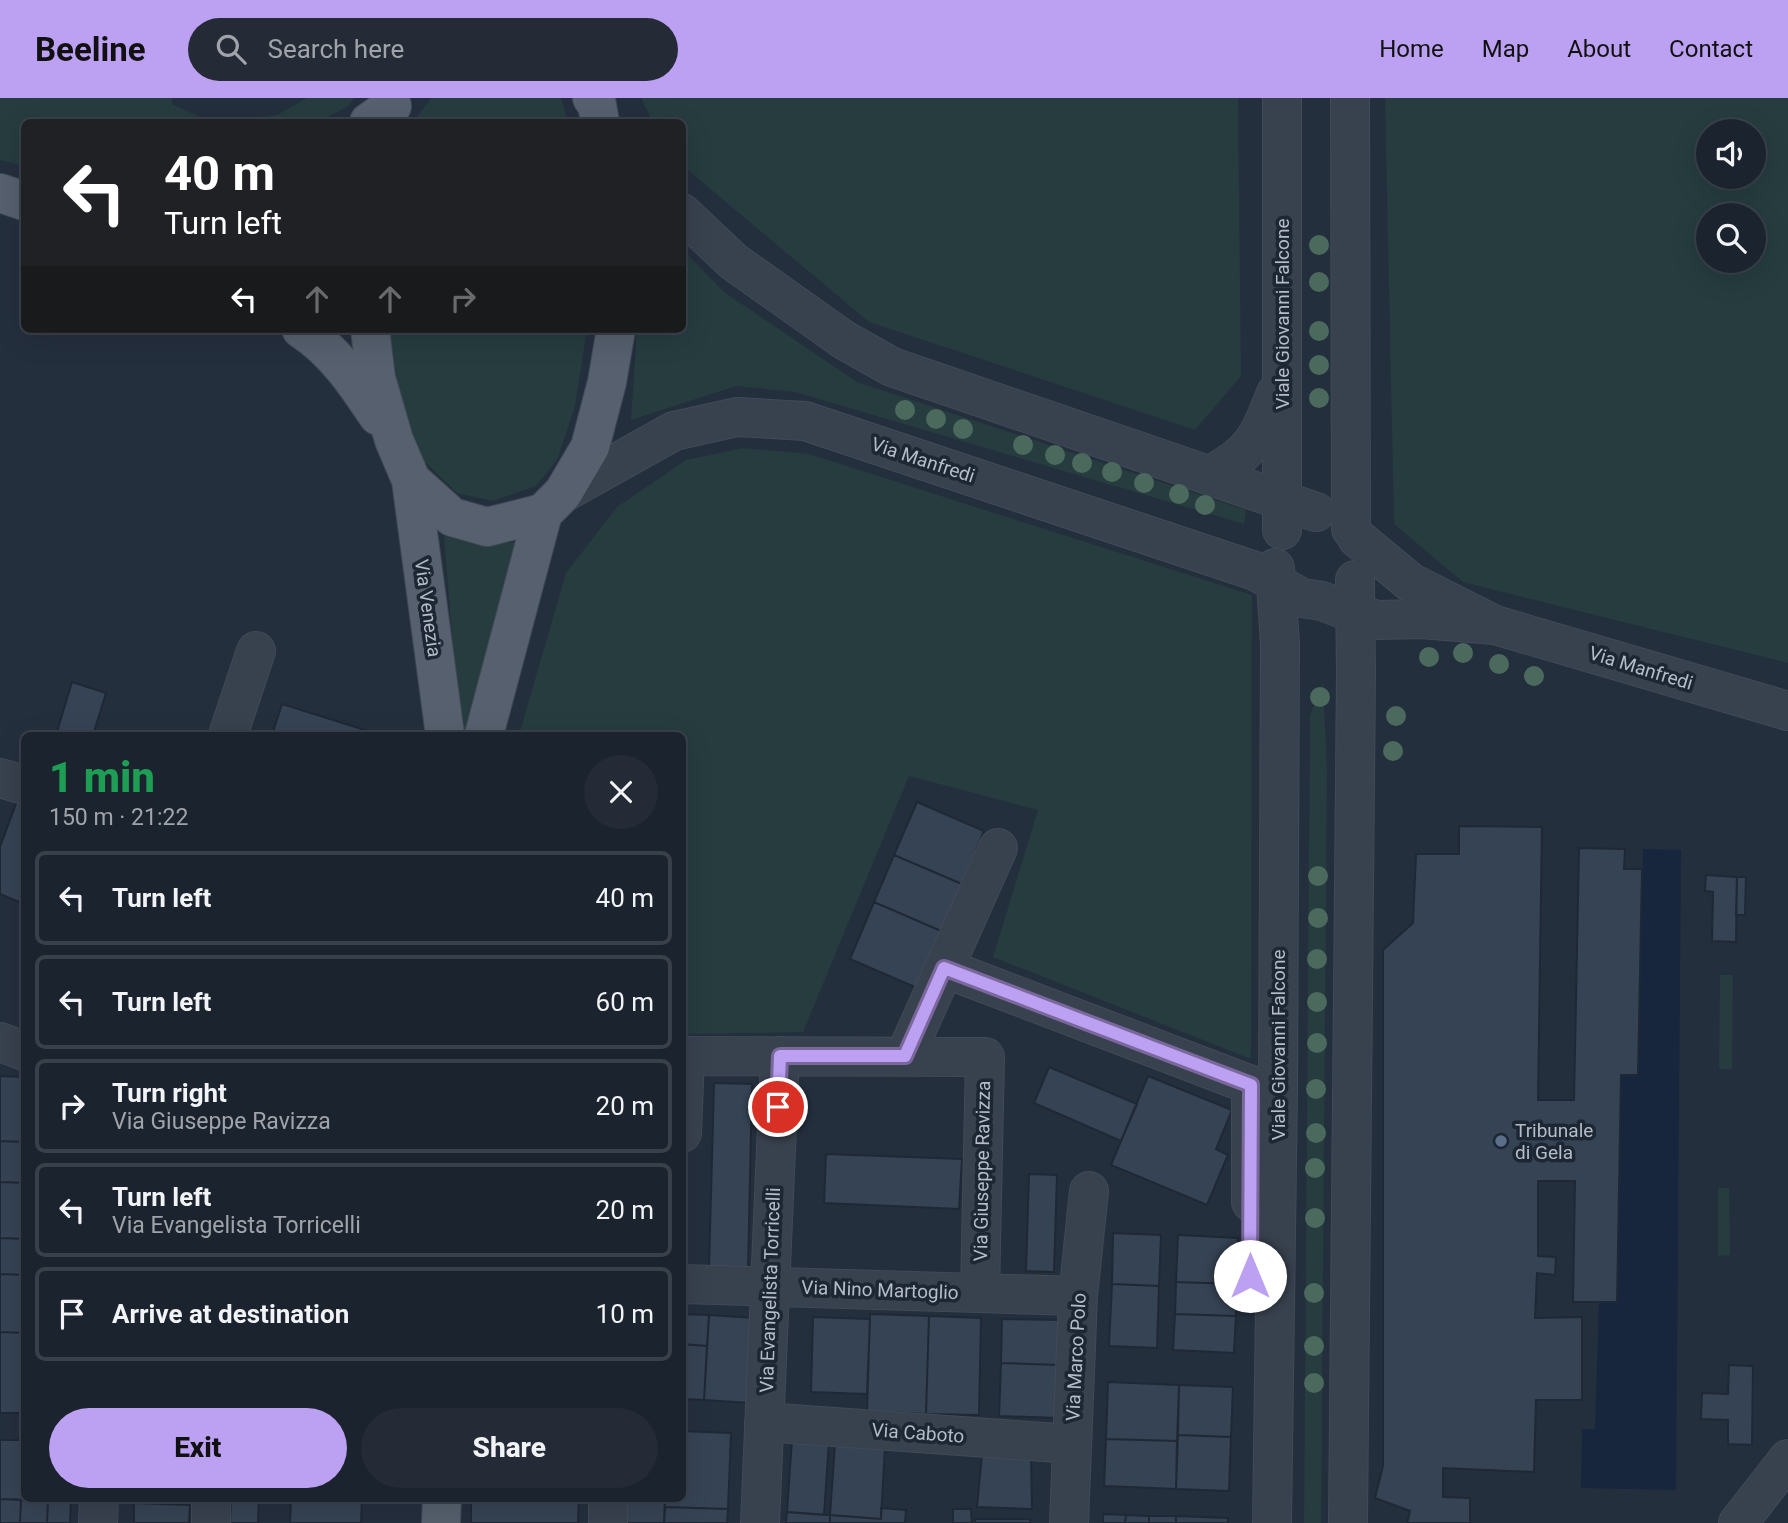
<!DOCTYPE html>
<meta charset="utf-8">
<style>
body{margin:0;font-family:Roboto,sans-serif;background:#242b36;color:#f1f3f6;height:100vh;display:flex;flex-direction:column;font-size:26px;white-space:nowrap}
*{box-sizing:border-box;margin:0}
p{font-size:23px;color:#a0a4aa}
.icon{flex:none;width:38px;height:38px;fill:none;stroke:currentColor;stroke-width:2;stroke-linecap:round;stroke-linejoin:round}
.map{position:relative;flex:1;overflow:hidden}
.sheet{position:absolute;left:21px;top:634px;width:665px;height:770px;display:flex;flex-direction:column;background:#1b232e;border-radius:10px;box-shadow:0 7px 28px #0002,0 0 0 2px #39404a}
.sheet>*{flex:none}
.banner{position:absolute;left:21px;top:21px;width:665px;height:214px;border-radius:10px;box-shadow:0 7px 28px #0002,0 0 0 2px #39404a;background:#202124;color:#fff;overflow:hidden}
.controls{position:absolute;left:1696px;top:21px;display:grid;gap:14px}
.controls a{display:grid;place-items:center;width:70px;height:70px;border-radius:50%;background:#1b232e;box-shadow:0 7px 28px #0002,0 0 0 2px #39404a;font-size:35px}
.pin{position:absolute;display:grid;place-items:center;width:60px;height:60px;color:#fff;margin:-30px;border:4px solid #fff;border-radius:50%;box-shadow:0 2px 7px #0007}
.me{position:absolute;width:77px;margin:-38px;rotate:0deg;stroke-linejoin:round;filter:drop-shadow(0 0 5px #0008)}
.turn{display:flex;align-items:center;gap:24px;height:147px;padding:0 28px;font-size:32px}
.turn .icon{width:91px;height:91px;stroke-width:2.5}
.turn b{display:block;font-size:49px;line-height:60px}
.lanes{display:flex;align-items:center;height:66px;padding:0 28px;background:#0003;justify-content:center;gap:35px;direction:ltr}
.lanes .off{opacity:.35}
.round{display:grid;place-items:center;flex:none;width:74px;height:74px;border-radius:37px;background:#242b36}
.overview{display:flex;align-items:center;justify-content:space-between;height:119px;padding:0 28px}
h1{font-size:42px;font-weight:800;line-height:52px;color:#1e9e55}
.action{display:flex;gap:14px;margin-top:auto;padding:14px 28px}
.action a{flex:1;height:80px;border-radius:42px;background:#bca0f2;color:#111;font-size:28px;font-weight:800;line-height:80px;text-align:center}
.action a+a{background:#242b36;color:#f1f3f6}
ul{padding:0;list-style:none}
li{display:flex;align-items:center;gap:21px;height:94px;margin:0 14px 10px;padding:0 14px;border:4px solid #39404a;border-radius:10px}
li div{flex:1}
li b{display:block;font-size:26px}
li em{font-style:normal}
header{display:flex;align-items:center;gap:42px;box-sizing:border-box;height:98px;padding:0 35px;background:#bca0f2;color:#111}
header strong{font-size:33px}
nav{display:flex;gap:38px;margin-inline-start:auto;font-size:24px}
.search{width:490px;height:63px;background:#242b36;display:flex;align-items:center;gap:18px;box-sizing:border-box;padding:0 24px;border-radius:38px;color:#a0a4aa;font-size:26px}
.map>svg:first-child{display:block}
.green{fill:#263c3f;fill-rule:evenodd}
.water{fill:#17263c}
.building{fill:#364354;stroke:#1f2835;stroke-width:2}
.lines{fill:none;stroke-linecap:round;stroke-linejoin:round}
.minor-casing{stroke:#414a57;stroke-width:40}
.major-casing{stroke:#414a57;stroke-width:40}
.minor{stroke:#38414e;stroke-width:38}
.major{stroke:#56606e;stroke-width:38}
.tree{fill:#4b6a5d}
.route-casing{stroke:#7a689d;stroke-width:18}
.route{stroke:#bca0f2;stroke-width:12}
.service-dot{fill:#5c6f8a;stroke:#1d2633;stroke-width:2.5}
.labels{text-anchor:middle;dominant-baseline:central;stroke-width:7;stroke-linejoin:round;paint-order:stroke}
.street-label{font-size:19px;fill:#b4bcc9;stroke:#1d2633}
.poi-label{font-size:19px;fill:#b4bcc9;stroke:#1d2633;text-anchor:start}
</style>
<header>
<strong>Beeline</strong>
<div class="search"><svg class="icon" aria-label="search" viewBox="0 0 24 24"><circle cx="10" cy="10" r="6"/><path d="M15 15l6 6"/></svg>Search here</div>
<nav><a>Home</a><a>Map</a><a>About</a><a>Contact</a></nav>
</header>
<div class="map">
<svg width="1788" height="1425" viewBox="0 0 1788 1425">
<rect width="100%" height="100%" fill="#242f3e"/>
<path class="green" d="M0 0H172V6L211 24H24V68L0 62Z
M307 0H354L348 8 320 24H217L277 17Z
M431 0H561L568 24H415L417 19Z
M641 0H1238L1241 278 1195 332 869 224 683 68 682 24H653Z
M1385 0H1788V565L1463 484 1394 426ZM1708 33H1754V79H1708ZM1708 117H1754V163H1708Z
M683 152 724 194 857 284 1246 412 1244 426 795 294 736 288 631 322 637 231H682Z
M387 231H587L575 308 557 362 536 388 493 403 457 395 422 361 400 298Z
M743 350 809 356 1252 497 1251 961 993 859 1038 712 909 678 803 934 683 936 682 637H519L566 475 617 409 686 362Z
M444 438 480 448 524 443 465 637H460Z
M1323 584 1327 672 1321 1425H1304L1310 618Z
M1720 877H1733L1732 971H1719Z
M1718 1090H1729L1730 1157 1718 1158Z"/>
<path class="water" d="M1643 751 1681 752 1676 1392 1581 1390 1582 1331H1595L1599 1204 1621 977H1638Z"/>
<path class="building" d="M72 584 106 595 93 637H56Z
M282 606 381 637H272Z
M17 703 24 706V806L0 796V749Z
M917 704 984 733 962 786 894 757Z
M1459 728 1542 729 1538 1002H1574L1579 750 1625 751 1624 771H1642L1638 977H1621L1617 1204H1573L1575 1083H1538V1158L1556 1159 1555 1177 1537 1175 1535 1220 1582 1219V1302H1536L1534 1374 1443 1370V1399L1470 1400V1425H1407L1410 1413 1375 1400 1383 1368V852L1413 825 1416 756H1459Z
M894 757 962 786 941 833 874 804Z
M1706 777 1737 779 1736 844 1712 843 1713 794 1705 793Z
M1737 779H1746L1745 817H1736Z
M874 804 941 833 917 890 850 861Z
M1049 969 1137 1006 1121 1043 1034 1005Z
M0 978 24 979V1044L0 1043Z
M1148 978 1232 1012 1216 1051 1228 1057 1207 1107 1111 1067Z
M714 985 752 986 748 1172 709 1171Z
M0 1043 24 1044V1085L0 1084Z
M826 1056 962 1061 959 1111 824 1105Z
M1029 1076 1057 1077 1054 1174 1026 1173Z
M0 1084 24 1085V1141L0 1140Z
M1113 1135 1161 1137 1159 1188 1112 1186Z
M1178 1137 1238 1140 1237 1186 1176 1184Z
M0 1140 24 1141V1177L0 1176Z
M0 1176 24 1177V1235L0 1234Z
M1176 1184 1237 1186 1236 1218 1175 1216Z
M1112 1186 1159 1188 1157 1250 1109 1248Z
M682 1216 709 1217 707 1248 682 1246Z
M870 1216 929 1218 926 1316 867 1313Z
M1175 1216 1236 1218 1234 1255 1173 1252Z
M709 1217 755 1220 751 1305 704 1302Z
M929 1218 981 1220 979 1317 926 1316Z
M813 1219 870 1221 867 1296 811 1294Z
M1002 1221 1061 1222 1059 1267 1001 1265Z
M0 1234 24 1235V1315H0Z
M682 1246 707 1248 704 1302 682 1301Z
M1001 1265 1059 1267 1058 1320 999 1318Z
M1729 1267 1753 1268 1752 1347 1728 1346V1322L1701 1321 1702 1295 1728 1296Z
M1108 1284 1179 1287 1177 1343 1106 1341Z
M1179 1287 1233 1289 1231 1339 1178 1337Z
M682 1333 731 1335 728 1411 665 1409V1400H682Z
M1178 1337 1231 1339 1229 1393 1176 1391Z
M792 1341 829 1343 824 1417 787 1414Z
M1106 1341 1177 1343 1176 1391 1104 1388Z
M0 1342H24V1400H71V1403L0 1401Z
M835 1346 885 1349 881 1421 830 1417Z
M1031 1355 1032 1411 977 1409 982 1356Z
M134 1400H190V1407L134 1405Z
M231 1400H259L258 1425H230Z
M291 1400H362L361 1425H290Z
M471 1400H579L578 1425H471Z
M621 1400H665L664 1425H619Z
M0 1401 21 1402 20 1425H0Z
M21 1402 48 1403 47 1425H20Z
M48 1403H71L70 1425H47Z
M134 1405 190 1407 189 1425H134Z
M665 1409 728 1411 727 1425H664Z
M881 1410 906 1412 905 1425H830V1417L881 1421Z
M953 1411H971L972 1425H953Z
M787 1414 830 1417V1425H786Z
M1103 1416 1126 1417 1125 1425H1103Z
M1126 1417 1149 1418V1425H1125Z
M1149 1418H1176V1425H1149Z
M1176 1418 1228 1420V1425H1176Z
M975 1421H1030V1425H975Z"/>
<g class="lines">
<g class="minor-casing">
<path id="minor" d="M1350 0 1351 431
M682 115 734 164 844 242 892 269 1316 414
M1210 377C1253 355 1259 338 1276 295
M563 395 674 333 737 319 805 323 1255 473 1302 500 1322 503 1355 516 1378 522 1421 521 1495 527
M1282 432V0
M1357 440 1410 484 1495 527 1788 613
M228 637 256 553
M0 680 24 687
M944 870 1251 987 1277 992
M0 944 24 953
M682 958 985 959 980 1195
M905 958 998 750
M682 1035 685 958
M1251 1104V987
M682 1186 1078 1198
M764 1324 1072 1346
M98 1425 99 1400
M211 1425V1400
M608 1425V1400
M760 1425 780 958
M1069 1425 1078 1198 1089 1093
M1272 1425 1278 992 1280 546 1275 470
M1348 1425 1356 576 1355 482
M1738 1425 1788 1361"/>
</g>
<g class="major-casing">
<path id="major" d="M592 0 597 7 600 24
M369 24 392 8
M0 95 24 103
M301 231C335 253 356 285 378 318
M370 231 376 280 394 342 411 382 452 419 487 429 543 415 563 395 590 349 607 284 616 231
M411 382 445 637
M484 637 543 415
M441 1425 442 1400"/>
</g>
<use href="#minor" class="minor"/>
<use href="#major" class="major"/>
</g>
<g class="tree">
<circle cx="1319" cy="147" r="10"/>
<circle cx="1319" cy="184" r="10"/>
<circle cx="1319" cy="233" r="10"/>
<circle cx="1319" cy="267" r="10"/>
<circle cx="1319" cy="300" r="10"/>
<circle cx="905" cy="312" r="10"/>
<circle cx="936" cy="321" r="10"/>
<circle cx="963" cy="331" r="10"/>
<circle cx="1023" cy="347" r="10"/>
<circle cx="1055" cy="357" r="10"/>
<circle cx="1082" cy="365" r="10"/>
<circle cx="1112" cy="374" r="10"/>
<circle cx="1144" cy="385" r="10"/>
<circle cx="1179" cy="396" r="10"/>
<circle cx="1205" cy="407" r="10"/>
<circle cx="1463" cy="555" r="10"/>
<circle cx="1429" cy="559" r="10"/>
<circle cx="1499" cy="566" r="10"/>
<circle cx="1534" cy="578" r="10"/>
<circle cx="1320" cy="599" r="10"/>
<circle cx="1396" cy="618" r="10"/>
<circle cx="1393" cy="653" r="10"/>
<circle cx="1318" cy="778" r="10"/>
<circle cx="1318" cy="820" r="10"/>
<circle cx="1317" cy="861" r="10"/>
<circle cx="1317" cy="904" r="10"/>
<circle cx="1317" cy="945" r="10"/>
<circle cx="1316" cy="991" r="10"/>
<circle cx="1316" cy="1035" r="10"/>
<circle cx="1315" cy="1070" r="10"/>
<circle cx="1315" cy="1120" r="10"/>
<circle cx="1314" cy="1195" r="10"/>
<circle cx="1314" cy="1248" r="10"/>
<circle cx="1314" cy="1285" r="10"/>
</g>
<g class="lines">
<g class="route-casing">
<path id="route" d="M778 1009 780 958H905L944 870 1251 987 1250 1178"/>
</g>
<use href="#route" class="route"/>
</g>
<circle class="service-dot" cx="1501" cy="1043" r="7"/>
<g class="labels">
<g class="street-label">
<text transform="translate(1282 216) rotate(-90)">Viale Giovanni Falcone</text>
<text transform="translate(923 362) rotate(18)">Via Manfredi</text>
<text transform="translate(428 510) rotate(82)">Via Venezia</text>
<text transform="translate(1641 570) rotate(17)">Via Manfredi</text>
<text transform="translate(1278 947) rotate(-90)">Viale Giovanni Falcone</text>
<text transform="translate(982 1073) rotate(-89)">Via Giuseppe Ravizza</text>
<text transform="translate(770 1192) rotate(-88)">Via Evangelista Torricelli</text>
<text transform="translate(880 1192) rotate(2)">Via Nino Martoglio</text>
<text transform="translate(1076 1259) rotate(-87)">Via Marco Polo</text>
<text transform="translate(918 1335) rotate(4)">Via Caboto</text>
</g>
<g class="poi-label">
<text x="1515" y="1032">Tribunale<tspan x="1515" dy="22">di Gela</tspan></text>
</g>
</g>
</svg>
<div class="controls">
<a><svg class="icon" aria-label="sound" viewBox="0 0 24 24"><path d="M4 9h4l5-4v14l-5-4H4zM17 9q2 3 0 6"/></svg></a>
<a><svg class="icon" aria-label="search" viewBox="0 0 24 24"><circle cx="10" cy="10" r="6"/><path d="M15 15l6 6"/></svg></a>
</div>
<div class="pin" style="left:778px;top:1009px;background:#d93025"><svg class="icon" aria-label="arrive" viewBox="0 0 24 24"><path d="M6 21V4h12l-3 4 3 4H6"/></svg></div>
<svg class="me" style="left:1250px;top:1178px" viewBox="-20 -20 40 40"><circle r="19" fill="#fff"/><path d="M0-13L10 11 0 6-10 11z" fill="#bca0f2"/></svg>
<div class="banner">
<div class="turn"><svg class="icon" aria-label="left" viewBox="0 0 24 24"><path d="M17 20v-9H6M10 6l-5 5 5 5"/></svg><div><b>40 m</b>Turn left</div></div>
<div class="lanes"><svg class="icon" aria-label="left" viewBox="0 0 24 24"><path d="M17 20v-9H6M10 6l-5 5 5 5"/></svg><svg class="icon off" aria-label="ahead" viewBox="0 0 24 24"><path d="M12 20V5M6 11l6-6 6 6"/></svg><svg class="icon off" aria-label="ahead" viewBox="0 0 24 24"><path d="M12 20V5M6 11l6-6 6 6"/></svg><svg class="icon off" aria-label="right" viewBox="0 0 24 24"><path d="M7 20v-9h11M14 6l5 5-5 5"/></svg></div>
</div>
<section class="sheet">
<div class="overview"><div><h1>1 min</h1><p>150 m · 21:22</p></div><a class="round"><svg class="icon" aria-label="close" viewBox="0 0 24 24"><path d="M6 6l12 12M18 6L6 18"/></svg></a></div>
<ul>
<li><svg class="icon" aria-label="left" viewBox="0 0 24 24"><path d="M17 20v-9H6M10 6l-5 5 5 5"/></svg><div><b>Turn left</b></div><em>40 m</em></li>
<li><svg class="icon" aria-label="left" viewBox="0 0 24 24"><path d="M17 20v-9H6M10 6l-5 5 5 5"/></svg><div><b>Turn left</b></div><em>60 m</em></li>
<li><svg class="icon" aria-label="right" viewBox="0 0 24 24"><path d="M7 20v-9h11M14 6l5 5-5 5"/></svg><div><b>Turn right</b><p>Via Giuseppe Ravizza</p></div><em>20 m</em></li>
<li><svg class="icon" aria-label="left" viewBox="0 0 24 24"><path d="M17 20v-9H6M10 6l-5 5 5 5"/></svg><div><b>Turn left</b><p>Via Evangelista Torricelli</p></div><em>20 m</em></li>
<li><svg class="icon" aria-label="arrive" viewBox="0 0 24 24"><path d="M6 21V4h12l-3 4 3 4H6"/></svg><div><b>Arrive at destination</b></div><em>10 m</em></li>
</ul>
<div class="action"><a>Exit</a><a>Share</a></div>
</section>
</div>
